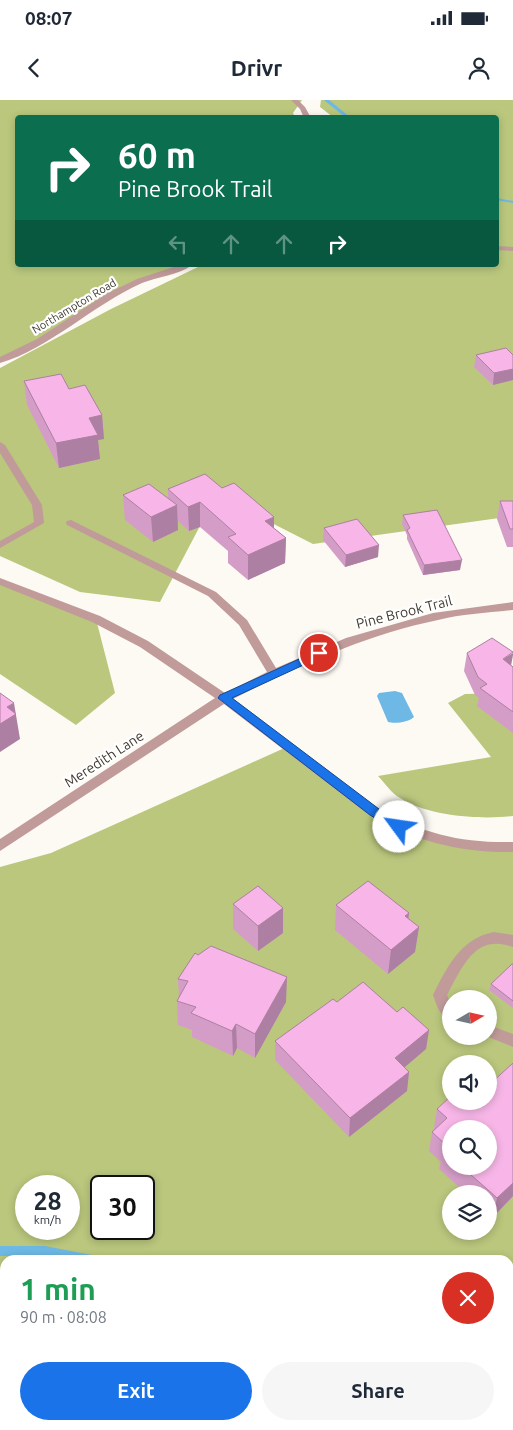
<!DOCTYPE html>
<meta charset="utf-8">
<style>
body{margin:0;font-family:Ubuntu,sans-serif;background:#f6f6f7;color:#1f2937;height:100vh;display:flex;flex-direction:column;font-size:19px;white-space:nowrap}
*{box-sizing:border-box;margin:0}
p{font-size:16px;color:#747a83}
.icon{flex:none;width:28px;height:28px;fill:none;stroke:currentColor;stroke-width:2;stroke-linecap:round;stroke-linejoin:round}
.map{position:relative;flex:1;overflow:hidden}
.panel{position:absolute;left:0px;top:1155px;width:514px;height:175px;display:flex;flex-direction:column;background:#fff;border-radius:15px 15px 0 0;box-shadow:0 2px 8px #0003}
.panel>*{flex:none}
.top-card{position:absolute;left:15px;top:15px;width:484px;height:152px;border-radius:5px;box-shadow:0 2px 8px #0003;background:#0b6e4f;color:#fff;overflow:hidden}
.needle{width:32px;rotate:81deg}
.controls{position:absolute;left:442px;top:890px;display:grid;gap:10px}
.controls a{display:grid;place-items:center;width:55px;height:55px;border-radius:50%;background:#fff;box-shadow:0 2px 8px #0003;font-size:25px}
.speed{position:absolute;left:15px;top:1075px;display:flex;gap:10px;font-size:25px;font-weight:700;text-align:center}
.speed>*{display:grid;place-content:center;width:65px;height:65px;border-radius:50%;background:#fff;box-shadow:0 2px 8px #0003;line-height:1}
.speed small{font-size:12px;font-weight:400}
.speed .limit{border:2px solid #111;border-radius:8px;background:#fff;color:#111}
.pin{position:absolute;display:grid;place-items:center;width:42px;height:42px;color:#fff;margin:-21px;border:2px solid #fff;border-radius:50%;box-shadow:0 1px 5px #0007}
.me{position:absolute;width:55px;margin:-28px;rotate:301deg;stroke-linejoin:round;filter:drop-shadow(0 0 4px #0008)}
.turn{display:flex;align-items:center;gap:18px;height:105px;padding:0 20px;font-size:22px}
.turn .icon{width:65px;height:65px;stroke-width:2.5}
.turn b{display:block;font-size:35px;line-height:42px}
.lanes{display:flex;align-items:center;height:48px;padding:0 20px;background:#0003;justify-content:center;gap:25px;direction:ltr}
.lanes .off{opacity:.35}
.round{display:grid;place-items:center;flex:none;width:52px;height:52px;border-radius:26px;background:#f6f6f7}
.overview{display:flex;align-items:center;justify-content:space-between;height:85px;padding:0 20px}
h1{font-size:30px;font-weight:700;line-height:38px;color:#1e9e55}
.button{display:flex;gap:10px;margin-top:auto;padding:10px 20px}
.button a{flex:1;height:58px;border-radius:30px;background:#1a73e8;color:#fff;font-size:20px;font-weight:700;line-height:58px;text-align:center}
.button a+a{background:#f6f6f7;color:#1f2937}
.status{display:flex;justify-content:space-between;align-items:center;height:35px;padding:0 25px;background:#fff;direction:ltr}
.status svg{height:14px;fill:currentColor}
header{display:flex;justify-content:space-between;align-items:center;height:65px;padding:0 20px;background:#fff;font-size:22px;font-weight:700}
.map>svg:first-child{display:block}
.forest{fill:#bac77d;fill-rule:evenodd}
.water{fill:#6db8e4}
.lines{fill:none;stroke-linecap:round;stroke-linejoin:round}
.stream{fill:#6db8e4;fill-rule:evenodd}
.minor{fill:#c09b9a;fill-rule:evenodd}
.wall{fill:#d49dc7;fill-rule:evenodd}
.shaded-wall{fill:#ad7fa2}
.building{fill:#f7b6e7;stroke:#ad7fa2}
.route{fill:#1a73e8;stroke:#114b97}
.labels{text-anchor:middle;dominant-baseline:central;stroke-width:4.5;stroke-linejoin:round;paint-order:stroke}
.far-street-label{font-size:11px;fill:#3f392e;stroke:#fff}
.street-label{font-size:14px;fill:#3f392e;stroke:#fff}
</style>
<div class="status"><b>08:07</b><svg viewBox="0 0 49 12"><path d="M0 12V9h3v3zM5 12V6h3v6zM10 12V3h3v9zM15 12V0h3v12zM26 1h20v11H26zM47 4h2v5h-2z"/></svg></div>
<header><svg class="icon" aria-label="back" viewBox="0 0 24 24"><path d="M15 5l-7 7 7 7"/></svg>Drivr<svg class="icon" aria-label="person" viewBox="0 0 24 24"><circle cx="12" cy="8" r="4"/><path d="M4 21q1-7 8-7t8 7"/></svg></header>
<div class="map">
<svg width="513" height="1330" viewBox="0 0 513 1330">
<rect width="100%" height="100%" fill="#fdfaf4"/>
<path class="forest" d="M0 0H302L293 13 295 17 18 18V165H191L140 181 40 241 0 260Z
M321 0H513V149L496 148V18L333 17 320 7Z
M496 149 513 150V416L313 444 252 413 210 407 160 502 80 492 0 456V268L111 209 198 167 207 165H496Z
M0 481 96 519 115 593 76 625 0 574Z
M513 593V716C480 720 428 716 400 698 391 693 385 683 378 676L491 657 448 603 465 594Z
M289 646 374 712 429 738 513 747V1330H0V767L51 753ZM451 899H489V936H451ZM451 964H489V1001H451ZM451 1029H489V1066H451ZM26 1086H69V1129H26ZM101 1086H144V1129H101ZM451 1094H489V1131H451ZM5 1160H509V1325H5Z"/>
<path class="water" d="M395 591 402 593 414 617C409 622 395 624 388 622L377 596 379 593Z"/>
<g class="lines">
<path class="stream" d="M324 0H329L351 18H346Z
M496 98 513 101V103L496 100Z
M0 1146H45L92 1155 96 1157 97 1160H67L45 1156H0Z
M509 1286 513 1287V1298L509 1297Z"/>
<path class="minor" d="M291 0H298L305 7 311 18H304L300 9Z
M496 146 513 147V151L496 150Z
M180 165H192C179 175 157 177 142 183 94 204 49 249 0 263V257L37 239 106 194 137 179Z
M0 342 5 345 42 405 44 423 0 448V441L34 422 32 405 0 353Z
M71 420 216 492 247 520 276 568 346 538 433 513 513 502V510C488 513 462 514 438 520 365 535 299 566 233 599L379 709C424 734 461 743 513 742V752C460 753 415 741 369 715L224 604 0 751V739L215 598 140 547 92 522 0 485V478L100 516 148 541 225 593 267 572 239 525 208 496 67 425 66 423 67 421Z
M494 832 513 835V847C507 845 500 843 493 844 470 845 457 877 447 895L451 905V920C439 916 437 906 433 895 447 867 461 838 494 832Z
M489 925 513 934V947L486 936H489Z"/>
</g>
<path class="wall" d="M476 255H513V280L493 285 474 267Z
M24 281 69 289 102 315 104 339 98 340 100 359 59 368 27 305Z
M222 388 274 417V428L286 438 285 463 248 480 228 463V451L200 427 189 431 178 421V430L153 442 125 420 123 395 168 398V389Z
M500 401H513V447H507L497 419Z
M403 415 460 470 423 475 407 439V435L402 424Z
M324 428 378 457 345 467 323 440Z
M467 553 511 565 513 567V633L477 606 479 598 475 595 464 571Z
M233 804 283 808V833L258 851 233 829Z
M336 805 409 813 408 819 419 827 415 852 388 874 335 830Z
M513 864V908L489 890 491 884Z
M178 879 286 902 255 958 237 948 233 956 192 937V930L178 925 177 901 179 897Z
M337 902 397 912 429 930 426 949 404 967 409 972 407 991 349 1037 275 960V941Z
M513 963V1096L493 1117 489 1113V1094H467L439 1069 441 1062 429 1051 432 1032 435 1030 434 1028 437 1009 451 1001H489ZM451 1029 489 1066H451Z"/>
<path class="shaded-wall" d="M513 269V280L493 285 494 273Z
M102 315 104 339 98 340 100 359 59 368 56 343 89 318Z
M200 402V427L189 431 188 407Z
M177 405 178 430 153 442 151 417Z
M274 417V442L265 421Z
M286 438 285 463 248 480V455Z
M379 445 378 457 345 467 346 455Z
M462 460 460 470 423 475 424 465Z
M513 553V555L510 571 503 559Z
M14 603 20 639 0 652V624L7 607Z
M283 808V833L258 851V826Z
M409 813 406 838 419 827 415 852 388 874 391 850 405 816Z
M287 877 286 902 255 958V934Z
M236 924 237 948 233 956 232 931Z
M429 930 426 949 392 978 395 958Z
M409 972 407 991 349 1037 350 1018Z
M513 1083V1096L493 1117 497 1098Z"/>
<path class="building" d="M506 248 513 255V269L494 273 476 255Z
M61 274 69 289 85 285 102 315 89 318 98 335 56 343 24 281Z
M205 374 222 388 234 383 274 417 265 421 286 438 248 455 228 437 236 434 200 402 188 407 168 389Z
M149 384 177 405 151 417 123 395Z
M500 401H513V429H510Z
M437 410 462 460 424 465 407 430 410 428 403 415Z
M357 419 379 445 346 455 324 428Z
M492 538 513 552 503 559 513 567V612L480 588 487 584 478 577 467 553Z
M0 593 14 603 7 607 16 614 0 624Z
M368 781 409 813 405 816 419 827 391 850 336 805Z
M258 786 283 808 258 826 233 804Z
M211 846 287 877 255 934 236 924 232 931 191 913 196 907 177 901 188 881 178 879 195 853 198 855Z
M512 864H513V901L491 884Z
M363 882 397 912 403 907 429 930 395 958 409 972 350 1018 275 941 333 899 337 902Z
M513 963V1083L497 1098 461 1066H489V1029H451V1057L443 1050 447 1046 432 1032 447 1018 437 1009 451 996V1001H489V985Z"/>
<path class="route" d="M319 550 323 551 325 553 323 556 232 598 379 709 403 723 405 727 403 730H395L370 715 218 598 220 595Z"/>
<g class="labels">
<g class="far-street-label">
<text transform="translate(74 206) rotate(-31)">Northampton Road</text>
</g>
<g class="street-label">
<text transform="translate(404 512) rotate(-14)">Pine Brook Trail</text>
<text transform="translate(104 659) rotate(-33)">Meredith Lane</text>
</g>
</g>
</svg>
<div class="controls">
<a><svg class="needle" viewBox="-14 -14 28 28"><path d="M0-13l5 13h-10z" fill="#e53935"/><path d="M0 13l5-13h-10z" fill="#747a83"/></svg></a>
<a><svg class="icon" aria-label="sound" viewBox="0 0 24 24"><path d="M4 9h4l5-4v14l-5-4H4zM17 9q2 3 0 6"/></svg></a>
<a><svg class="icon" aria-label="search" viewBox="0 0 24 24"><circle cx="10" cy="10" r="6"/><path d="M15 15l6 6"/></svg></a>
<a><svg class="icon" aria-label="layers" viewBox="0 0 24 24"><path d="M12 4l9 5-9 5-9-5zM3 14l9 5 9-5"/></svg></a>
</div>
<div class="speed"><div>28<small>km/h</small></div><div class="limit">30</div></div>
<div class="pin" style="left:319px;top:553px;background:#d93025"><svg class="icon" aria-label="arrive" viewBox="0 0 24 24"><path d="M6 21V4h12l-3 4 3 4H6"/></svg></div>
<svg class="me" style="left:399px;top:727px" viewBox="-20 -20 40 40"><circle r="19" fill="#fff"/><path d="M0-13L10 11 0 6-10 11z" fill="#1a73e8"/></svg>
<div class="top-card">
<div class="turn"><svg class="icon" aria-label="right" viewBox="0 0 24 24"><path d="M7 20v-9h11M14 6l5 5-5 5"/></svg><div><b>60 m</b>Pine Brook Trail</div></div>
<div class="lanes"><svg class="icon off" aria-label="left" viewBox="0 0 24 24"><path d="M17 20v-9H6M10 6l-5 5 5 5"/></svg><svg class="icon off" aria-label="ahead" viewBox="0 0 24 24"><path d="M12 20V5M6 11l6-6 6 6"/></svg><svg class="icon off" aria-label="ahead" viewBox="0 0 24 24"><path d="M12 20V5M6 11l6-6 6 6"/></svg><svg class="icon" aria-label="right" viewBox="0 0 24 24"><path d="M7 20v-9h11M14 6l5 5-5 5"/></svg></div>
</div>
<section class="panel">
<div class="overview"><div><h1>1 min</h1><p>90 m · 08:08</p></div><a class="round" style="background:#d93025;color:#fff"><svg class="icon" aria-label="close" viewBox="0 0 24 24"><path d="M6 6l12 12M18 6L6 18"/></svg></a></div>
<div class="button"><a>Exit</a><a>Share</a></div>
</section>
</div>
